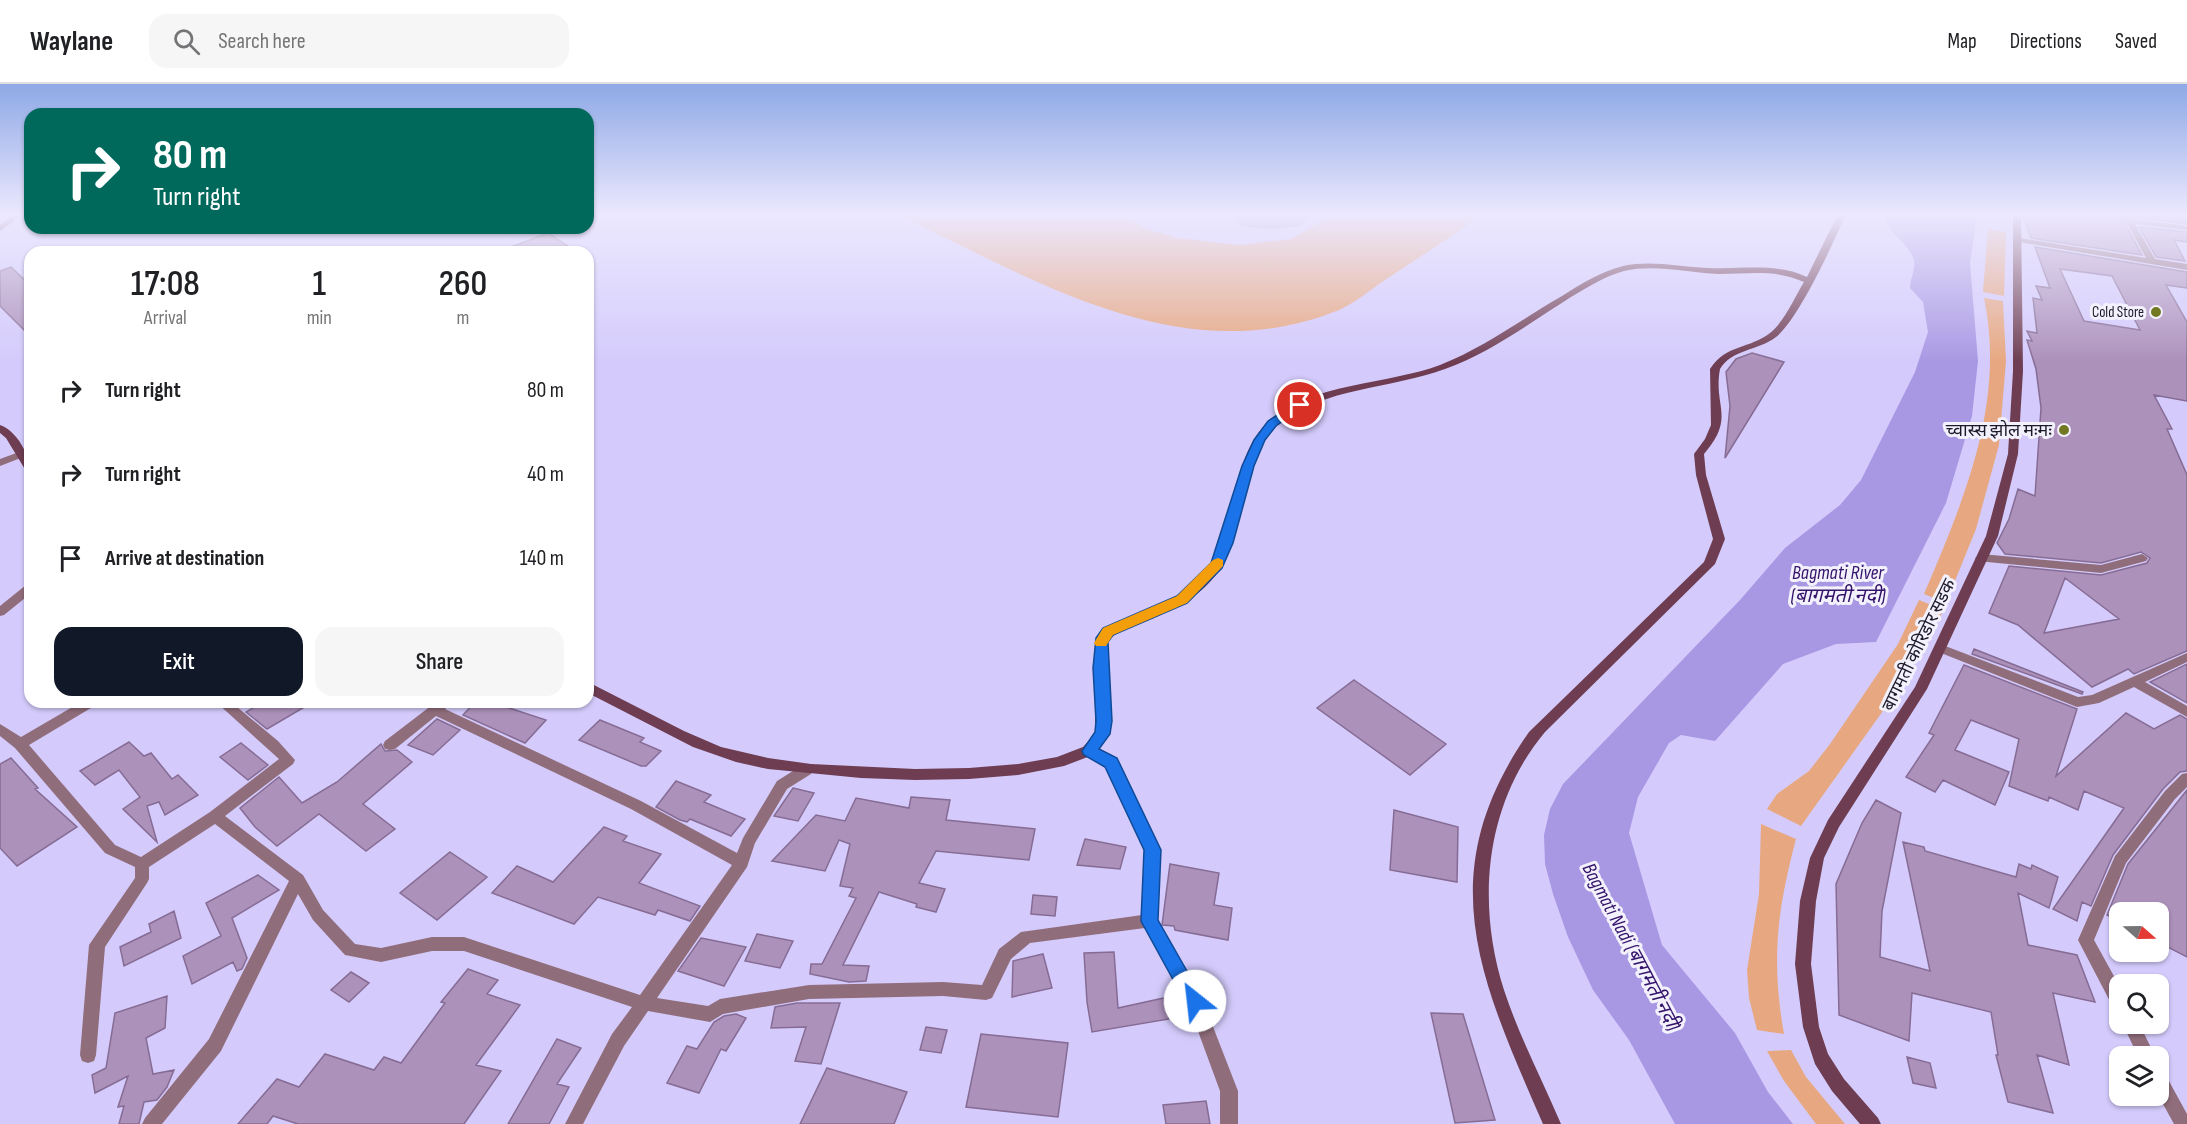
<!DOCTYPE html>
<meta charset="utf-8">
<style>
body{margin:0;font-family:"Sofia Sans Condensed","Noto Sans Devanagari",sans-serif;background:#f6f6f6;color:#202124;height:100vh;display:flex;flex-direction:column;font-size:22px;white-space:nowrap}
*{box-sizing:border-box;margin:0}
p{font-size:20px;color:#757577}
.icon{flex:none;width:33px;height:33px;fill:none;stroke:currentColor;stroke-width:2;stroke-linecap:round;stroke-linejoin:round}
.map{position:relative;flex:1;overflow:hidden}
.details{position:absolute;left:24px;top:162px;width:570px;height:462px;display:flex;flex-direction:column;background:#fff;border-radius:18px;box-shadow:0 2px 4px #0004}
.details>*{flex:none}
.top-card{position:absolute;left:24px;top:24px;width:570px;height:126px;border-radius:18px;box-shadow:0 2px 4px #0004;background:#00695c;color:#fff;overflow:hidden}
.needle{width:39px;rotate:110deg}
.buttons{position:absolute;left:2109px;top:818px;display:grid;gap:12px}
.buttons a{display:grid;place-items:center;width:60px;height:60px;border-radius:12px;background:#fff;box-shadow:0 2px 4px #0004;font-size:30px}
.pin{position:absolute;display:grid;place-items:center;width:51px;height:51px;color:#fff;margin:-26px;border:3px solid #fff;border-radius:50%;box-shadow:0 2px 6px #0007}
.me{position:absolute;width:66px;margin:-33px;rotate:331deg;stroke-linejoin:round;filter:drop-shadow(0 0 4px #0008)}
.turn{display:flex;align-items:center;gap:21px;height:126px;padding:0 30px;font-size:27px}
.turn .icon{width:78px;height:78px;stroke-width:2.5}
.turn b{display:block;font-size:42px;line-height:51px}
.eta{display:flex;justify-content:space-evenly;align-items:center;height:102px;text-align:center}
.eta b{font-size:36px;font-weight:600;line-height:42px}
.button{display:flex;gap:12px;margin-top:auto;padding:12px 30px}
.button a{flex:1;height:69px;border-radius:18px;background:#111827;color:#fff;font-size:24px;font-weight:600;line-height:69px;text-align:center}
.button a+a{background:#f6f6f6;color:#202124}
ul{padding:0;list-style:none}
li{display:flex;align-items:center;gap:18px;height:84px;padding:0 30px}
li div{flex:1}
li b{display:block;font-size:22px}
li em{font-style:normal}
header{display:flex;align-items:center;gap:36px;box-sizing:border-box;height:84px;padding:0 30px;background:#fff;border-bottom:2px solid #e0e0e0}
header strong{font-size:28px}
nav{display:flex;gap:33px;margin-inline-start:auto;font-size:21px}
.search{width:420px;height:54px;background:#f6f6f6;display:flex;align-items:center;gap:15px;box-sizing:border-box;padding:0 21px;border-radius:18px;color:#757577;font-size:22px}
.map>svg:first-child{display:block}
.green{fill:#e7a881}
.water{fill:#a898e3}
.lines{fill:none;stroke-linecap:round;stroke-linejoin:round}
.taxiway{fill:#9891b8;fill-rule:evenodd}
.building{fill:#ac91bb;stroke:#866c94;stroke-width:1.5;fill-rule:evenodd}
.minor{fill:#906d7b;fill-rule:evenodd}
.secondary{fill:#6e3d52;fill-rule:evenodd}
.route{fill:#1a73e8;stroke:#114b97;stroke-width:1.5}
.slow{fill:#f59e0b}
.poi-dot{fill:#727821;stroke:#f3f2fc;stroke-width:2}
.labels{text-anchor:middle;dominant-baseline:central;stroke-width:6;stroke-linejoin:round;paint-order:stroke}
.far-poi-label{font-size:15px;fill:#1d192b;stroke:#f3f2fc;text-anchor:end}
.poi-label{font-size:18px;fill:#1d192b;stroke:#f3f2fc;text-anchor:end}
.street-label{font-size:18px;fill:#1d192b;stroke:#f3f2fc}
.water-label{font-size:20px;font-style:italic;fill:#34136b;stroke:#f3f2fc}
</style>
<header>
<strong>Waylane</strong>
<div class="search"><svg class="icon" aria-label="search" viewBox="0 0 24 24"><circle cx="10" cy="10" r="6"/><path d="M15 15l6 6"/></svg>Search here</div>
<nav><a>Map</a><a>Directions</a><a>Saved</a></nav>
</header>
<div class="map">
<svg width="2187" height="1040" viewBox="0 0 2187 1040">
<rect width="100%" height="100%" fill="#d4cbfc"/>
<path class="green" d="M900 132H1122L1145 144 1177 154 1239 161 1291 155 1332 132H1479C1449 155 1416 175 1385 196 1370 206 1355 219 1339 226 1183 289 1038 197 900 132Z
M1988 145 2006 148 2004 212 1983 208Z
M1984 214 2003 217 2006 277 1999 361 1976 445 1946 519 1924 510C1964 416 2006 318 1984 214Z
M1919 516 1944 526 1885 624 1801 742 1767 725 1777 710 1809 687 1830 660 1898 560Z
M1761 740 1796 755C1777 827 1771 876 1784 950L1757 946 1749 914 1747 886 1759 810Z
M1791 966 1806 993 1845 1040H1816L1784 997 1767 967Z"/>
<path class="water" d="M1885 132H1977L1970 179 1978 277 1972 332 1946 419 1876 558 1836 560 1783 580 1715 657 1681 651 1669 659 1638 713 1629 749 1662 861 1735 949 1768 1008 1793 1040H1675L1629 956 1593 906 1568 853 1553 810 1545 780 1544 751 1550 725 1563 700 1740 516 1785 464 1840 421 1861 396 1915 288 1928 248 1923 218 1910 204C1910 195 1916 185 1914 176 1909 159 1890 153 1885 132Z"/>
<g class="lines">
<path class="taxiway" d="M1234 132H1308L1302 141C1282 146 1260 146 1240 141Z"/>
</g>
<path class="building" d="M2023 132H2121L2142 171 2031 154Z
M2134 132H2182L2187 140 2134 133Z
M2139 143 2187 148V158L2174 156 2185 177 2156 173Z
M548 149 577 168H503V166Z
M2035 163 2187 188V204L2166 201 2187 238V317L2154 311 2172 345H2167L2187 391V567L2134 590 2128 585 2092 603 2018 541 1989 529 2009 482 2101 491 2147 479 2150 474 2141 468 2101 479 2005 470 1997 459 2009 435 2018 405 2035 412 2041 324 2036 285 2027 256 2032 257 2027 247 2037 249 2033 214 2042 216 2036 202 2050 204ZM2060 185 2112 192 2140 246 2084 237ZM2065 494 2119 535 2044 549Z
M11 183 30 201V252L0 222V187Z
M1752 269 1784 278 1725 374 1730 322 1726 288 1736 275Z
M1974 565 2083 608 2082 610 1972 570Z
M2187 580V619L2150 598Z
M1964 581 2077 625 2056 692 2126 629 2154 645 2180 631 2187 635V687L2180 688 2163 705 2113 771 2091 822 2082 818 2077 837 2053 825 2124 724 2084 707 2078 726 2049 713 2048 717 2009 702 2019 655 1971 636 1955 666 2009 688 1995 721 1943 696 1935 708 1906 693 1934 651 1929 649Z
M1354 596 1446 660 1410 691 1317 624Z
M263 618H313L267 645 246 628Z
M475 618H510L506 623 546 636 525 659 463 631Z
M437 635 460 646 433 671 408 661Z
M600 636 644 654 640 658 661 667 646 682H641L579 656Z
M129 658 144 672 151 669 172 695 178 691 198 711 165 731 159 718 147 722 157 758 123 725 140 713 119 686 95 701 80 687Z
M241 659 268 681 248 696 220 673Z
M381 660 385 667 397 666 412 678 363 720 395 745 366 767 319 730 277 762 255 743 240 724 279 693 302 719 337 698Z
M11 674 38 704 35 705 77 743 17 782 0 764V680Z
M676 697 711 711 704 718 745 735 731 752 690 735 687 738 680 736 656 723Z
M793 704 814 709 798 737 774 732Z
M2187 706V873L2158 858V828H2120V837L2107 831 2128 780Z
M911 713 950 716 946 736 1035 745 1029 776 936 767 919 799 945 805 936 828 916 823 917 820 879 808 843 881 869 882 866 897 849 898 810 890 811 880H822L856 814 849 812 853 804 840 802 850 760 839 756 825 787 772 777 816 731 845 737 856 714 909 724Z
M1876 716 1901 729 1882 827 1880 873 1930 887 1903 758 1924 763 1925 767 2016 793 2019 780 2031 785 2032 781 2058 793 2049 824 2018 809 2028 861 2077 871 2095 918 2053 909 2069 981 2037 971 2053 1029 2008 1018 1996 971H1998L1991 928 1912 909 1909 957 1839 931 1836 800 1862 739Z
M1394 726 1458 743 1457 798 1390 786Z
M604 743 627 752 623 757 661 770 639 799 700 822 690 837 658 826 655 831 598 813 574 840 492 809 517 782 553 798Z
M1085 755 1126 763 1120 785 1077 781Z
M450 768 487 793 437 836 400 809Z
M1170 780 1219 789 1214 821 1232 824 1228 856 1175 846 1174 842 1162 841Z
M258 791 279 806 232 834 247 874 242 885 237 887 233 878 192 900 183 872 221 852 206 819Z
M1033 811 1057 813 1055 832 1031 830Z
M174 827 181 854 124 882 120 863 151 848 149 840Z
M757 850 793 857 780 884 745 877Z
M701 854 746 863 724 902 678 887Z
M1114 868 1118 924 1164 914 1169 935 1092 948 1087 918 1084 869Z
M1043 870 1052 904 1012 913 1013 877Z
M468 885 498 896 487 910 520 921 476 981 501 987 464 1040H298L273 1032 267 1040H238L277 995 299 1003 325 970 374 986 384 973 401 979 445 919 441 918Z
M351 888 369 899 349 918 331 906Z
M167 912 165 944 146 954 153 990 174 986 167 1003 157 1016 144 1018 139 1040H119L124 1022 118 1023 128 992 95 1009 92 991 106 984 115 929Z
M797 919H840L821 980 795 977 806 943 771 944 775 923Z
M1431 929 1463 930 1495 1036 1455 1039Z
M736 930 746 934 726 967 721 965 699 1009 667 999 687 962 697 965 714 938 724 932Z
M926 943 947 946 941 969 920 966Z
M981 950 1068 959 1058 1033 966 1023Z
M557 955 581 964 557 1000 569 1003 549 1040H508Z
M1907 973 1930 979 1936 1004 1913 999Z
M827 984 907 1008 894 1040H800Z
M1206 1017 1210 1040H1166L1163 1021Z"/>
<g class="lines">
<path class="minor" d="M2123 132H2131L2133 135 2187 142V146L2135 140 2155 175 2187 180V186L2019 158 2015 156 2019 154 2146 174Z
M22 367 27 370 26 372 0 382V375Z
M1981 470 2101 481 2142 470 2148 474 2146 477 2101 489 1977 477 1975 474Z
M30 500V510L4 531 0 532V522L26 501Z
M1940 560 2078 613 2092 611 2187 569V578L2145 598 2187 622V633L2134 603 2099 619 2077 623 1936 567 1934 564Z
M81 618H98L96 621 29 661 115 761 141 773 210 728 279 675 216 618H231L278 657 295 676 293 680 225 732 303 791 323 826 355 860 381 864 432 853H464L640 911 732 781 631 725 436 632 395 665 390 666 385 665 383 661 385 657 436 618H452L445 625 641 717 737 769 743 754 777 697 801 682 806 681 811 682 813 686 811 690 787 705 755 759 747 783 657 914 708 922 720 915 809 901 943 898 982 901 999 865 1021 848 1142 831 1146 766 1106 682 1084 671 1082 667 1084 663 1089 662 1094 663 1116 674 1160 766 1157 836 1203 917 1238 1007V1040H1220V1007L1188 920 1145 844 1030 859 1011 875 992 914 986 916 943 912 809 915 723 930 710 938 648 927 624 962 583 1040H565L612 950 632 923 464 867H432L381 878 345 871 313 836 298 810 221 967 162 1040H142L145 1034 209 955 289 797 215 740 149 783V795L147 799 105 863 96 971 94 977 88 979 82 977 80 971 89 861 135 794V783L105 769 15 664 0 652V640L21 653Z
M2187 689V703L2175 715 2126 779 2094 856 2120 903V927L2114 925 2078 856 2115 772 2165 707 2182 690Z
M2122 939H2139L2155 972H2138Z
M2158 986 2164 988 2187 1030V1040H2174L2158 1011Z"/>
<path class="secondary" d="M12 132H21L0 147V141Z
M1837 132H1845C1833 160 1798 236 1776 253 1758 267 1732 265 1720 285 1713 323 1736 333 1704 370L1706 391 1725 455 1715 480 1545 648C1485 720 1476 818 1504 906 1519 952 1542 995 1561 1040H1543C1481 897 1429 791 1529 648L1704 478 1713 455 1696 391 1694 370 1705 355 1711 341 1710 285C1726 260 1750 265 1770 249 1785 237 1794 214 1804 198 1776 185 1748 190 1719 190 1688 189 1655 180 1624 187 1605 192 1588 203 1571 213 1531 238 1490 269 1445 285 1391 305 1325 303 1278 340 1241 369 1247 443 1222 482 1204 512 1173 526 1142 539 1130 544 1116 547 1107 558L1109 650 1102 661 1093 671 1064 682 1018 691 969 695 915 696 861 694 768 685 736 678 693 663 588 609V598L684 647 721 663 768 674 811 680 915 685 969 684 1018 680 1057 673 1083 663 1095 650V557C1106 539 1130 535 1149 527 1168 518 1187 508 1202 493 1240 456 1226 380 1266 340 1306 299 1387 301 1440 281 1483 264 1522 235 1562 212 1581 200 1600 188 1623 182 1651 176 1680 183 1708 184 1741 186 1775 178 1807 193Z
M2013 132H2021L2023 287 2018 370 1998 452 1927 605 1839 743 1824 774 1816 817 1811 880 1819 943 1828 970 1844 995 1878 1034 1881 1040H1860L1832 1007 1815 980 1803 943 1795 880 1800 817 1810 774 1828 736 1915 603 1986 452 2008 370 2013 287Z
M0 341C17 347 30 371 30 388L26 387 6 354 0 349Z"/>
</g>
<linearGradient id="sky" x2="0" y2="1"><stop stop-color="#8ea9e6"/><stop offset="0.47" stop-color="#ece8fe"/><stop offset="1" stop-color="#ece8fe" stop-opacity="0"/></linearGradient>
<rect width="2187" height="278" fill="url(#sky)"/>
<path class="route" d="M1296 319 1306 321 1276 342 1265 356 1254 382 1233 459 1222 484 1187 519 1113 551 1108 558 1112 637 1110 650 1099 665 1117 674 1161 766 1158 836 1204 917 1201 923 1195 926 1188 923 1141 837 1144 766 1105 683 1084 671 1082 667 1095 648 1096 637 1093 584 1096 554 1103 544 1177 512 1211 479 1242 382 1254 356 1268 337Z"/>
<path class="slow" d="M1218 474 1223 476V482L1187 519 1113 551 1106 562H1096L1094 559 1103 544 1177 512 1213 476Z"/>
<g class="poi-dot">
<circle cx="2156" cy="228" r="6"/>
<circle cx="2064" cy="346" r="6"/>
</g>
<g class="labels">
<g class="far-poi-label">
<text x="2144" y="228">Cold Store</text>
</g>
<g class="poi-label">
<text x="2052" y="346">च्वास्स झोल मःमः</text>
</g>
<g class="street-label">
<text transform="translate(1919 561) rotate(-64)">बागमती कोरिडोर सडक</text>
</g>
<g class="water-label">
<text x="1838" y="489">Bagmati River<tspan x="1838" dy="23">(बागमती नदी)</tspan></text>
<text transform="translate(1631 863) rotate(62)">Bagmati Nadi (बागमती नदी)</text>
</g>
</g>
</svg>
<div class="buttons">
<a><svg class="needle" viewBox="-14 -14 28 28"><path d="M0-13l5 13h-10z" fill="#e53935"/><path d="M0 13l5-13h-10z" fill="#757577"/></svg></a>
<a><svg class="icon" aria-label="search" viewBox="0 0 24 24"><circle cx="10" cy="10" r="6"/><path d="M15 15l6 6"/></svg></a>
<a><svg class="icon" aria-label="layers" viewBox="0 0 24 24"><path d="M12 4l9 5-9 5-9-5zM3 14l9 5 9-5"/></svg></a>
</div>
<div class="pin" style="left:1300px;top:321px;background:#d93025"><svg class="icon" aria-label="arrive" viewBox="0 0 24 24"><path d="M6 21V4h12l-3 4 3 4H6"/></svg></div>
<svg class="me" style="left:1195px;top:917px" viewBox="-20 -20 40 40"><circle r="19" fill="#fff"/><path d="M0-13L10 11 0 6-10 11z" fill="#1a73e8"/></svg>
<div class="top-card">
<div class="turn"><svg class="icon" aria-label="right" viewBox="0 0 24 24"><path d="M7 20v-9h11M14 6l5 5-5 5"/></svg><div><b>80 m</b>Turn right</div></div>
</div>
<section class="details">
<div class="eta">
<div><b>17:08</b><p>Arrival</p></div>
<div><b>1</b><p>min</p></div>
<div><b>260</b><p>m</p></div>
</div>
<ul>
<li><svg class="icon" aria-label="right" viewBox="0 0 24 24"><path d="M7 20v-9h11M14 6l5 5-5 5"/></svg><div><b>Turn right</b></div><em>80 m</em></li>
<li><svg class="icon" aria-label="right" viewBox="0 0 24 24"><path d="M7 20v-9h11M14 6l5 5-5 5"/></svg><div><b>Turn right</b></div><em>40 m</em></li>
<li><svg class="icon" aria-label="arrive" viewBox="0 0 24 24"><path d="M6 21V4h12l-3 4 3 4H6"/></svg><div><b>Arrive at destination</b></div><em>140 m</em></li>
</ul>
<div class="button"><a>Exit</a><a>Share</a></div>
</section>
</div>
